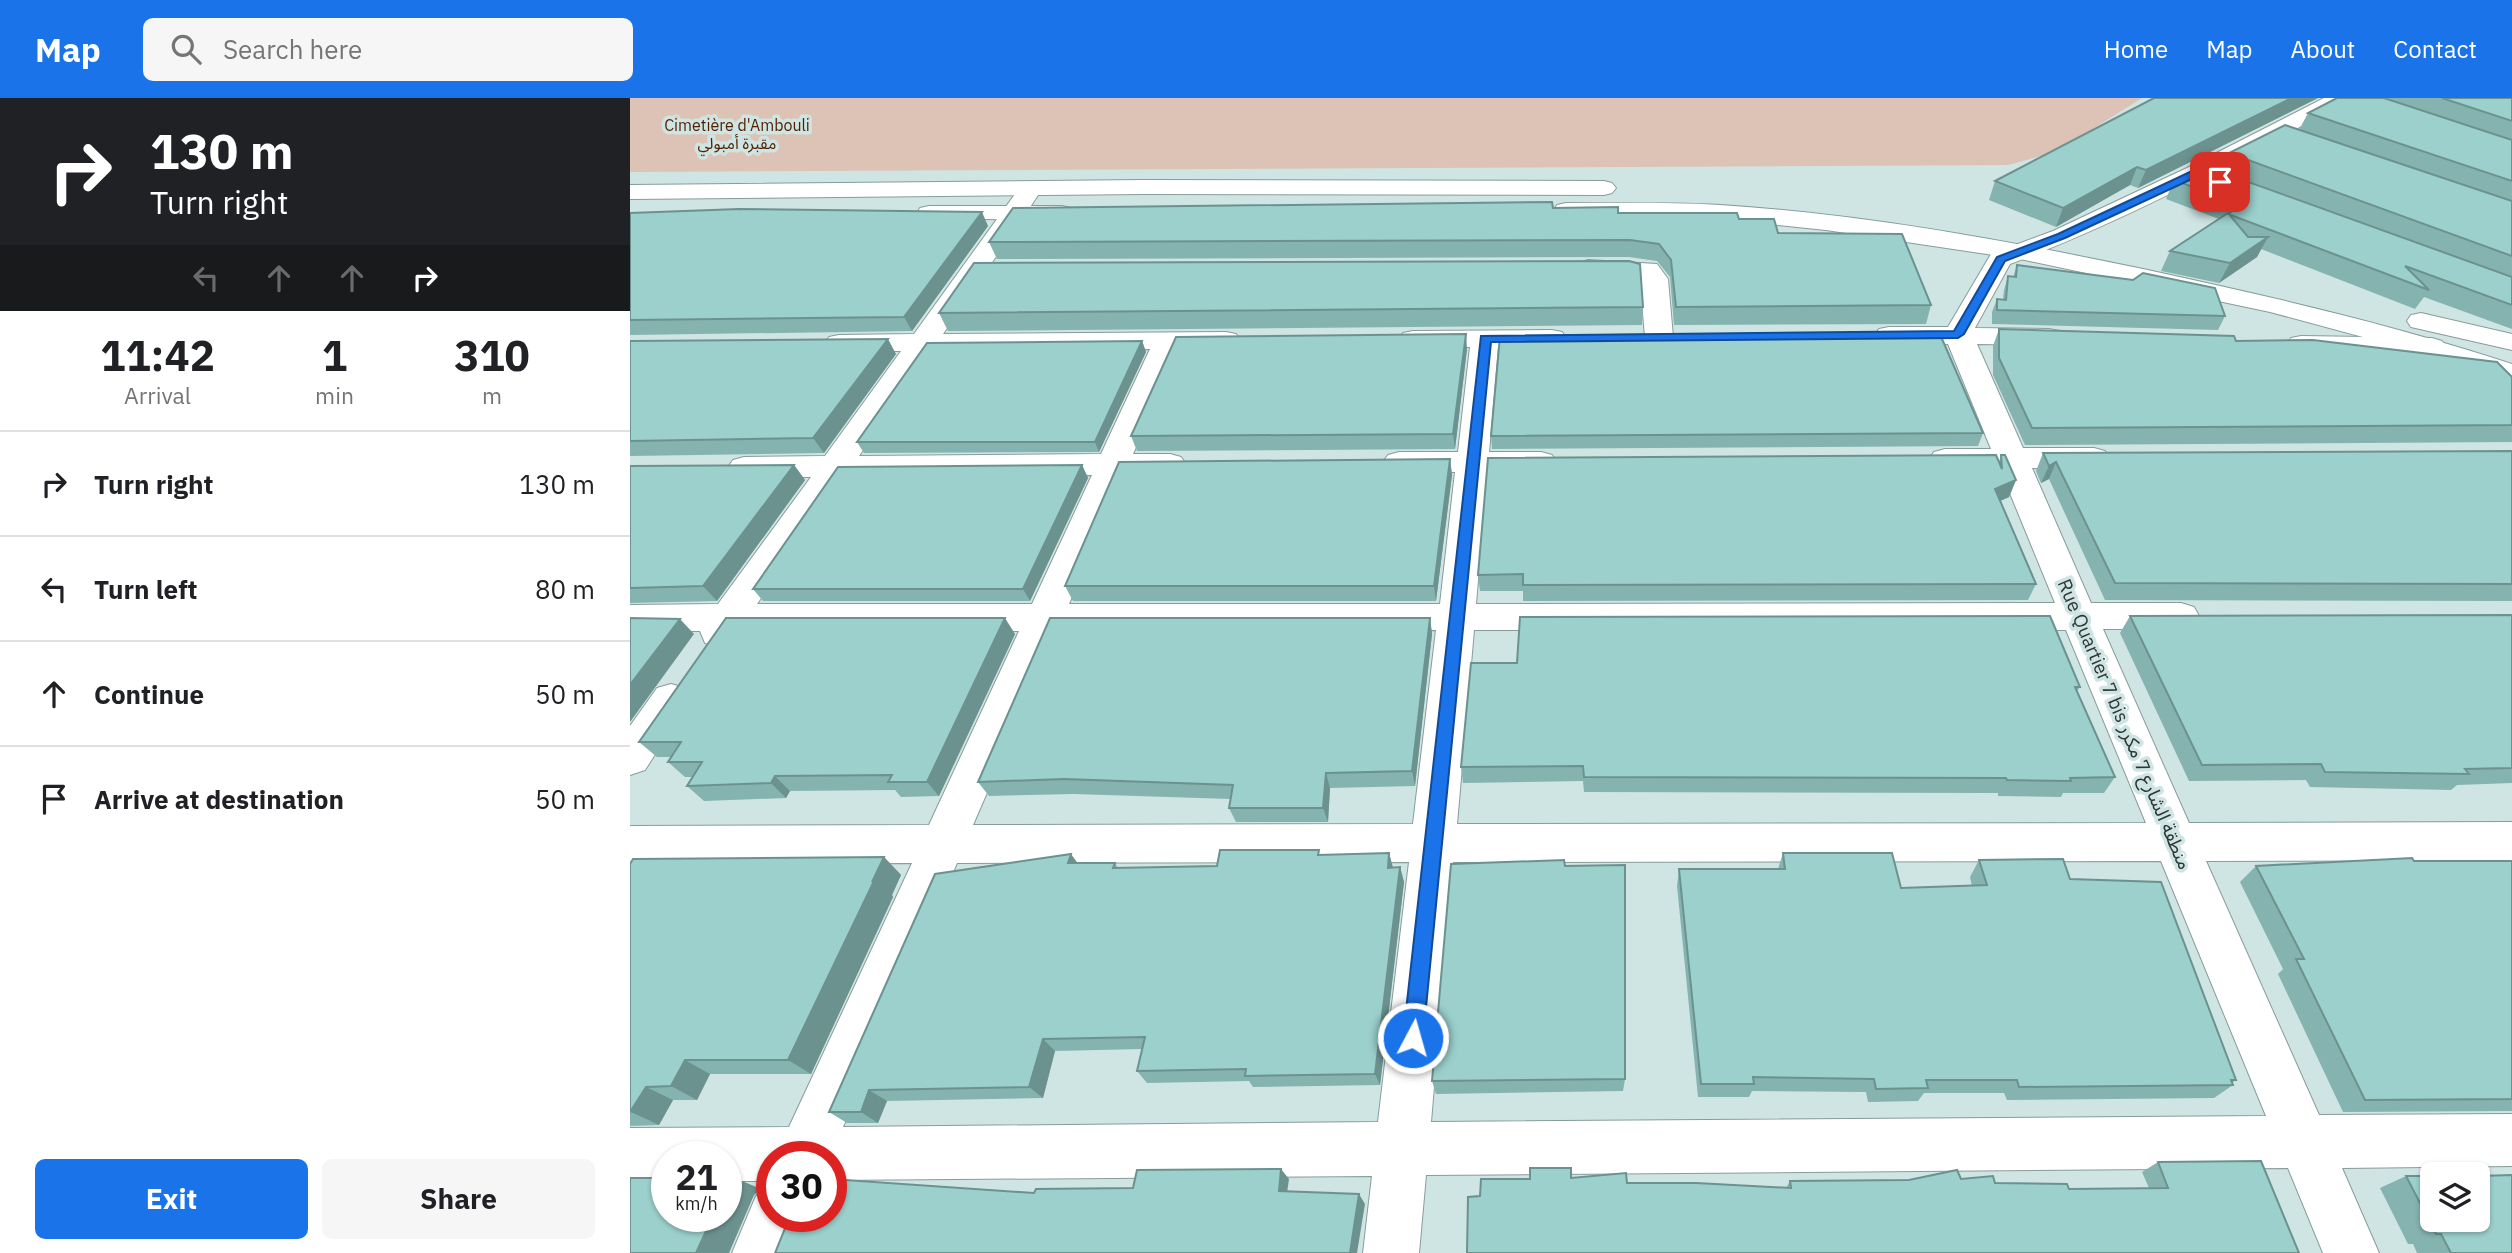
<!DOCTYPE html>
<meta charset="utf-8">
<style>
body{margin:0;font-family:"IBM Plex Sans","Noto Sans Arabic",sans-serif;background:#f6f6f6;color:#202124;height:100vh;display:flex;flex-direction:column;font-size:26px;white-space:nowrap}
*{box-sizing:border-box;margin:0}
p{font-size:23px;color:#757577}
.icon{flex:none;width:38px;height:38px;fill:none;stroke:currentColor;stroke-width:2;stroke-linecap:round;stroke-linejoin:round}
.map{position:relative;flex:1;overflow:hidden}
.side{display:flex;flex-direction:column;background:#fff;width:630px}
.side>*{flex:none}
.banner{background:#202124;color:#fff;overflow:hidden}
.controls{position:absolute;left:1790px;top:1064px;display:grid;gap:14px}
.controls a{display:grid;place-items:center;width:70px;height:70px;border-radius:10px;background:#fff;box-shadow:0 2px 5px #0004;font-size:35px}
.speed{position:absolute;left:21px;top:1043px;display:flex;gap:14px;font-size:35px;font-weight:700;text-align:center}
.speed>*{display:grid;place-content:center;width:91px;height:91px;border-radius:50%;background:#fff;box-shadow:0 2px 5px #0004;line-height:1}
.speed small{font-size:18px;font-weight:400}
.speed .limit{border:10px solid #d22;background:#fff;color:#111}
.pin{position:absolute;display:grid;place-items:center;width:60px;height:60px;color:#fff;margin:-30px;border-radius:14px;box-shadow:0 4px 10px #0006}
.me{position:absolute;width:77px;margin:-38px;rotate:6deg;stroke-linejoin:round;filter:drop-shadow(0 0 5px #0008)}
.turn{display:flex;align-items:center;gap:24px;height:147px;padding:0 35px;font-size:32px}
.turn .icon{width:91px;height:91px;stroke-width:2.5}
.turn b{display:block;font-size:49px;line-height:60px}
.lanes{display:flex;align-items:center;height:66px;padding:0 35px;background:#0003;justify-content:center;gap:35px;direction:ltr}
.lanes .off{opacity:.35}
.eta{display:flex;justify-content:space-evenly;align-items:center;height:119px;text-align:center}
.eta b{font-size:42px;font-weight:800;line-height:49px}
.button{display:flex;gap:14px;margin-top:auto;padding:14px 35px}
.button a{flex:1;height:80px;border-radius:10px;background:#1a73e8;color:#fff;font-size:28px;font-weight:800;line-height:80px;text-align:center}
.button a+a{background:#f6f6f6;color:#202124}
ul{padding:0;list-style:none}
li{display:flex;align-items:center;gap:21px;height:105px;padding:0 35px;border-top:2px solid #e0e0e0}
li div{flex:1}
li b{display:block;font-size:26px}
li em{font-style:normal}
header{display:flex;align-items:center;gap:42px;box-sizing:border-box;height:98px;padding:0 35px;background:#1a73e8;color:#fff}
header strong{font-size:33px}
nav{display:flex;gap:38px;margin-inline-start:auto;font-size:24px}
.search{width:490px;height:63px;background:#f6f6f6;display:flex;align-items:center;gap:18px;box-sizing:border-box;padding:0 24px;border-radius:10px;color:#757577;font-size:26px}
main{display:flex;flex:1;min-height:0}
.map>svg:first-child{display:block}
.green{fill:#dcc3b5}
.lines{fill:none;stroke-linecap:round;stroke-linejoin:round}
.minor-casing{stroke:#889c9a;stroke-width:2}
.secondary-casing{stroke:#889c9a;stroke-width:2}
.minor{fill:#fff;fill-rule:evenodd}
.secondary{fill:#fff;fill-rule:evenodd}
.wall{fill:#85b3af}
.shaded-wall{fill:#6c928f}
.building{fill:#9bd0cc;stroke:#6c928f;stroke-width:2}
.route{fill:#1a73e8;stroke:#114b97;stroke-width:2}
.labels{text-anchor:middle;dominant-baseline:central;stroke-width:7;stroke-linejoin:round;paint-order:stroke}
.far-park-label{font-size:16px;fill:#501f00;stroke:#cfe5e3}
.street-label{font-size:19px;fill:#2e3736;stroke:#cfe5e3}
</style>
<header>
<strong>Map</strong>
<div class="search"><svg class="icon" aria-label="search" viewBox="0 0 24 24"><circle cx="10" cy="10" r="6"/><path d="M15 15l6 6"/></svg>Search here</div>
<nav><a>Home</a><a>Map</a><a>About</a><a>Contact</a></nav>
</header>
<main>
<section class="side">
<div class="banner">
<div class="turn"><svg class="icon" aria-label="right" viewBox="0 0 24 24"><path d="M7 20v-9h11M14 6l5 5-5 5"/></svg><div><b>130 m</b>Turn right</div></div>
<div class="lanes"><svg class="icon off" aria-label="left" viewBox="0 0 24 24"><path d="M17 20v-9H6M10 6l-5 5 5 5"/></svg><svg class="icon off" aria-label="ahead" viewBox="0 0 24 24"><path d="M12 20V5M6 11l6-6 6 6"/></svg><svg class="icon off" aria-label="ahead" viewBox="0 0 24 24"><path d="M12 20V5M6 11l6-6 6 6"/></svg><svg class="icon" aria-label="right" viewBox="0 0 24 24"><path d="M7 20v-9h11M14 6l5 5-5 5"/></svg></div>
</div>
<div class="eta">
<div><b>11:42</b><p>Arrival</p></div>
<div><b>1</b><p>min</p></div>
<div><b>310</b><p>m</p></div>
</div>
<ul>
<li><svg class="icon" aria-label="right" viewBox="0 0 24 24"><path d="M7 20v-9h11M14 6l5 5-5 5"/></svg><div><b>Turn right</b></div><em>130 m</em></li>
<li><svg class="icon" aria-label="left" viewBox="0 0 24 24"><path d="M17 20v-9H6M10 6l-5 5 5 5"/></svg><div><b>Turn left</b></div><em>80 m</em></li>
<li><svg class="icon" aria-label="ahead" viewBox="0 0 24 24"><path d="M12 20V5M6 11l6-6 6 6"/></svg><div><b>Continue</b></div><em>50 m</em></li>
<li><svg class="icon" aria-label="arrive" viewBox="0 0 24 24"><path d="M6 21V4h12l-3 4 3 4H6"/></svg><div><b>Arrive at destination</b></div><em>50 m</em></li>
</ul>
<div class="button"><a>Exit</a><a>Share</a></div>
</section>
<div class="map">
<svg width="1882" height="1155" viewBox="0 0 1882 1155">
<rect width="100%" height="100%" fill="#cfe5e3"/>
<path class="green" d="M0 0H1512L1461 32 1456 46 1378 67 0 74Z"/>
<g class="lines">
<g class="minor-casing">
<path id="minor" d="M1694 0H1720L1717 4C1607 62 1497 122 1380 166L1345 230 1419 231 1429 233 1433 239 1429 245 1419 247 1347 246 1393 350H1464L1475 353 1480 360 1475 367 1464 370H1402L1461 505H1551L1564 509 1569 518 1564 527 1551 531H1473L1559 725 1882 724V762L1576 763 1689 1017 1882 1016V1068L1712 1070 1749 1155H1693L1658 1070 796 1077 789 1155H733L742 1078 201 1082V1059H142V1083H96V1059H37V1083L0 1084V1030L159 1029 282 765 0 766V728L299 727 389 533H109C99 548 91 550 75 545L70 533H0V507L88 506 181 379H114L103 376 98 369 103 362 114 359 195 358 271 253H209L199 251 195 245 199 239 209 237 284 236 393 85H409L413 90 313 236 596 234 606 236 610 242 606 248 549 251 503 356H540L551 359 556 366 551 373 540 376H494L439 506H810L825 374H769L758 371 753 364 758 357 769 354H828L840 249H783L773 247 769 241 773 235 783 233 922 232 932 234 936 240 932 246 868 249 859 354H911L922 357 927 364 922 371 911 374H857L846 506 1425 505 1370 371H1315L1304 368 1299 361 1304 354 1315 351H1361L1318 246 1249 243 1245 237 1249 231 1259 229H1318L1361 156 1423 133 1557 70ZM520 251 471 356 229 358 301 253ZM462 377 402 506H127L215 378ZM806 532 783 726 343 727 427 533ZM844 532H1436L1516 725 827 726ZM1531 763 1636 1018 801 1024 823 764ZM779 764 748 1024 213 1029 327 765Z
M958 162 1027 166 1038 181 1043 239 1039 245 1029 247 1019 245 1015 239 1010 180 949 175 945 170 949 165Z
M1671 238 1802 240 1812 243 1816 249 1812 255 1802 258 1661 252 1657 246 1661 240Z
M41 586 55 590 61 601 15 672 0 677V628L27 590Z
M142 1092V1118H173L158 1155H102L126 1098Z"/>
</g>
<g class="secondary-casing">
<path id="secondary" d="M514 82 974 83 982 85 986 90 982 95 974 97 514 96 0 101V87Z
M936 105C987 105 1039 104 1090 107 1232 116 1374 142 1513 171 1638 198 1761 226 1882 266V285L1792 255 1640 214 1390 161 1196 132 1089 121 927 117 924 112 927 107Z
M299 108H432L441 110 444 115 441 120 432 122 290 120 287 115 290 110Z
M1791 215 1882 236V252L1781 229 1777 223 1781 217Z"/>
</g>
<use href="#minor" class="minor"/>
<use href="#secondary" class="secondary"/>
</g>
<path class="wall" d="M1688 0 1508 90 1500 87 1426 129 1359 102 1365 83Z
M1707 0H1882V231L1794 199 1785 211 1631 151 1627 159 1589 185 1531 173 1540 153 1589 121 1536 101 1544 82 1591 73 1599 55 1669 32 1678 15Z
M923 110 988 115 1109 121 1148 135 1301 207 1296 226 1044 227 1040 179 1027 163 999 159 367 161 359 144Z
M0 115 358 128 282 233 0 237Z
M1387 167 1595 218 1588 232 1362 226V214L1367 201H1373L1374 192 1378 178 1383 179Z
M1013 209 1012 227 318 233 309 215Z
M1369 231 1606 243 1882 279V344L1395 347 1363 277V248Z
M0 243 266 256 194 355 0 358Z
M512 243 516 254 469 354 234 355 227 344Z
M837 251 825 351 507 353 501 338Z
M1353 335 1348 348 862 351 861 338Z
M1882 353V503L1475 502 1419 381 1411 385 1406 373 1413 355Z
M1371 357 1386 382 1379 399 1370 403 1406 486 1398 502 893 503V493H850L848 477 1369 364Z
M820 361 822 377 806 503H443L435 488Z
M164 367 175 382 87 503 0 505V368Z
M452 367 458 380 400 503H133L123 491Z
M1882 517V685L1827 687 1821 692 1680 689 1676 682 1559 683 1490 535 1500 518Z
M800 520 802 536 785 688 700 690 698 724H606L599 710 601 701 444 696 359 698 348 684Z
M385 536 309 698 271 699 265 692 160 693 156 700 74 703 57 688 63 679H55L38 664 41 659H27L9 644Z
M1450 589 1447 593 1485 679 1474 695H1433L1431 699 1368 698V695L954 694 953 683 833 685 831 669Z
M759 755 763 770 770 769 774 784 750 987 623 989 619 983 517 985 507 973 512 951 425 953 413 1000 257 1003 248 1025H217L199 1014 447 765H485L488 770 587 768 691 757Z
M1153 755 1271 790 1342 788 1340 779 1349 762 1440 781 1606 982 1602 985 1603 987 1584 1000 1377 1002 1374 995H1294L1288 1003 1238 1004 1236 994 1122 993 1119 999H1068L1047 788 1049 771H1148Z
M254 759 271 777 262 797 263 799 181 976H80L67 1002H43L29 1027 0 1028V766Z
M1784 763H1882V1013L1713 1014 1648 876 1653 871 1610 784 1626 768Z
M935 768 995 981 993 993 806 996 802 983Z
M1528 1064 1669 1155 850 1098 900 1081 941 1080 997 1085 1156 1090 1160 1083 1331 1081 1439 1091 1519 1090 1512 1074Z
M1776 1078 1882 1155H1787L1783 1146H1778L1750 1090Z"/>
<path class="shaded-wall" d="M1662 0H1688L1508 90 1516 72Z
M1507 69 1500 87 1426 129 1433 110Z
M352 114 358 128 282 233 274 219Z
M1638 139 1627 159 1589 185 1600 165Z
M836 236 837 251 825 351 823 336Z
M258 241 266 256 194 355 183 340Z
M512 243 516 254 469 354 465 344Z
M820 361 822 377 806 503 804 488Z
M1426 364 1419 381 1411 385 1419 368Z
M164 367 175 382 87 503 73 488Z
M452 367 458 380 400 503 393 491Z
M1386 382 1379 399 1359 408 1365 391Z
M375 520 385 536 309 698 297 684Z
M800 520 802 536 785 688 782 673Z
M50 521 64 536 0 624V587Z
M696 675 700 690 698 724 693 710Z
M145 678 160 693 156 700 141 685Z
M759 755 763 770H758Z
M441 756 452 771 438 765Z
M254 759 271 777 262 797 263 799 181 976 158 962Z
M770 769 774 784 750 987 745 976Z
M413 941 425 953 413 1000 399 989Z
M55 962 80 976 67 1002 41 988Z
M16 989 43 1002 29 1027 1 1014Z
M239 992 257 1003 248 1025 231 1014Z
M651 1071 659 1081 656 1102 649 1093Z
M105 1080 131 1091 124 1097 99 1155H66L83 1118H96V1088L97 1086Z
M729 1096 735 1106 727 1155H720Z"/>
<path class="building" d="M1524 0H1662L1516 72 1507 69 1433 110 1365 83Z
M1707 0H1754L1882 42V83L1678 15Z
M1812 0H1882V23Z
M1655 27 1882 103V158L1599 55Z
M1574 68 1882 179V207L1775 168 1799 192 1598 116 1611 107 1544 82Z
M922 104 923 110 988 109V115H1107L1109 121H1144L1148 135 1272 136 1301 207 1046 209 1041 162 1029 146 1000 142 359 144 383 110Z
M109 111 352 114 274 219 0 222V115Z
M1598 115 1618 139H1638L1600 165 1540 153Z
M999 163 1010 166 1013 209 309 215 344 165Z
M1387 167 1503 182 1513 175 1585 190 1595 218 1367 212V201L1376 202 1378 178 1386 179Z
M1369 231 1604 238 1606 243 1683 242 1867 264 1882 279V327L1402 330 1369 260Z
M1309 234 1353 335 861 338 870 238Z
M836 236 823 336 501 338 546 239Z
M258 241 183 340 0 343V243Z
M512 243 465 344H227L297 245Z
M1882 353V486L1485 485 1426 364 1419 368 1413 355Z
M1366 357 1372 371 1371 357H1375L1386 382 1365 391 1406 486 893 487V476L848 477 858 360Z
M820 361 804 488H435L489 364Z
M164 367 73 488 0 490V368Z
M452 367 393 491H123L208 369Z
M1882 517V670L1835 671 1839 676 1695 674 1691 666 1572 667 1500 518Z
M1420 518 1450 589H1445L1485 679 1440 680 1441 683 1377 682 1376 680 954 679 953 668 831 669 841 565H887L890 519Z
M0 520 50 521 0 587Z
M96 520H375L297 684H258L262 677 145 678 141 685 57 688 72 664H38L51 644H9Z
M420 520H800L782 673 696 675 693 710H599L603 687 434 681 348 684Z
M590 752H689L688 757 759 755 758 770 770 769 745 976 615 978 616 971 507 973 515 939 413 941 399 989 239 992 231 1014H199L305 776 441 756 438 765H485L483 770 587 768Z
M1153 755H1262L1271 790 1357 787 1349 762 1433 761 1440 781 1531 784 1606 982H1601L1603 987 1389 989 1387 982H1296L1298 990 1246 991 1244 981 1123 979 1124 986H1071L1049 771H1155Z
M254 759 243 782 245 781 158 962H55L41 988 16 989 0 1014V766L3 761Z
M1782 760 1784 763H1882V1001L1735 1002 1666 861H1674L1626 768Z
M934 762 935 768 995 767V981L802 983 821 766Z
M1631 1063 1669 1155H837L838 1099 850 1098 851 1081H900V1070H941V1080L996 1075 997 1085H1066L1161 1090 1160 1083 1279 1082 1327 1072 1331 1081 1363 1078 1365 1085 1437 1086 1439 1091 1538 1090 1528 1064Z
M651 1071 649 1093 729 1096 720 1155H145L160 1118H201V1081L404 1095 406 1091 503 1090 507 1072Z
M1882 1077V1155H1821L1811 1136H1806L1776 1078H1802V1122H1848V1078Z
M0 1080H37V1118H83L66 1155H0Z
M96 1080H105L97 1086 96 1088Z"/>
<path class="route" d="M1562 73H1569L1594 84 1590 87 1566 79 1435 140 1375 163 1334 236 1328 240 861 244 793 940 790 947 783 950 776 947 773 940 851 238 1324 233 1367 159 1428 136Z"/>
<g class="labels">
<g class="far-park-label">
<text x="107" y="27">Cimetière d'Ambouli<tspan x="107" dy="18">مقبرة أمبولي</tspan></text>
</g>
<g class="street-label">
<text transform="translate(1495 626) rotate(67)">Rue Quartier 7 bis منطقة الشارع 7 مكرر</text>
</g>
</g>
</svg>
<div class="controls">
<a><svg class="icon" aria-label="layers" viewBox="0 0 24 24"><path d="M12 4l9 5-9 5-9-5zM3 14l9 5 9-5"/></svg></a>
</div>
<div class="speed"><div>21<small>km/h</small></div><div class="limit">30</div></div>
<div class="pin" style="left:1590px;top:84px;background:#d93025"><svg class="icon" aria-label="arrive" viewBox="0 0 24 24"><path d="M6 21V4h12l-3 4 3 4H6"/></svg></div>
<svg class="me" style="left:783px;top:940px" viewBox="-20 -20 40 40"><circle r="17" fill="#1a73e8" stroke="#fff" stroke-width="3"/><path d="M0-11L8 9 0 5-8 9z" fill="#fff"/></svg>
</div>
</main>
